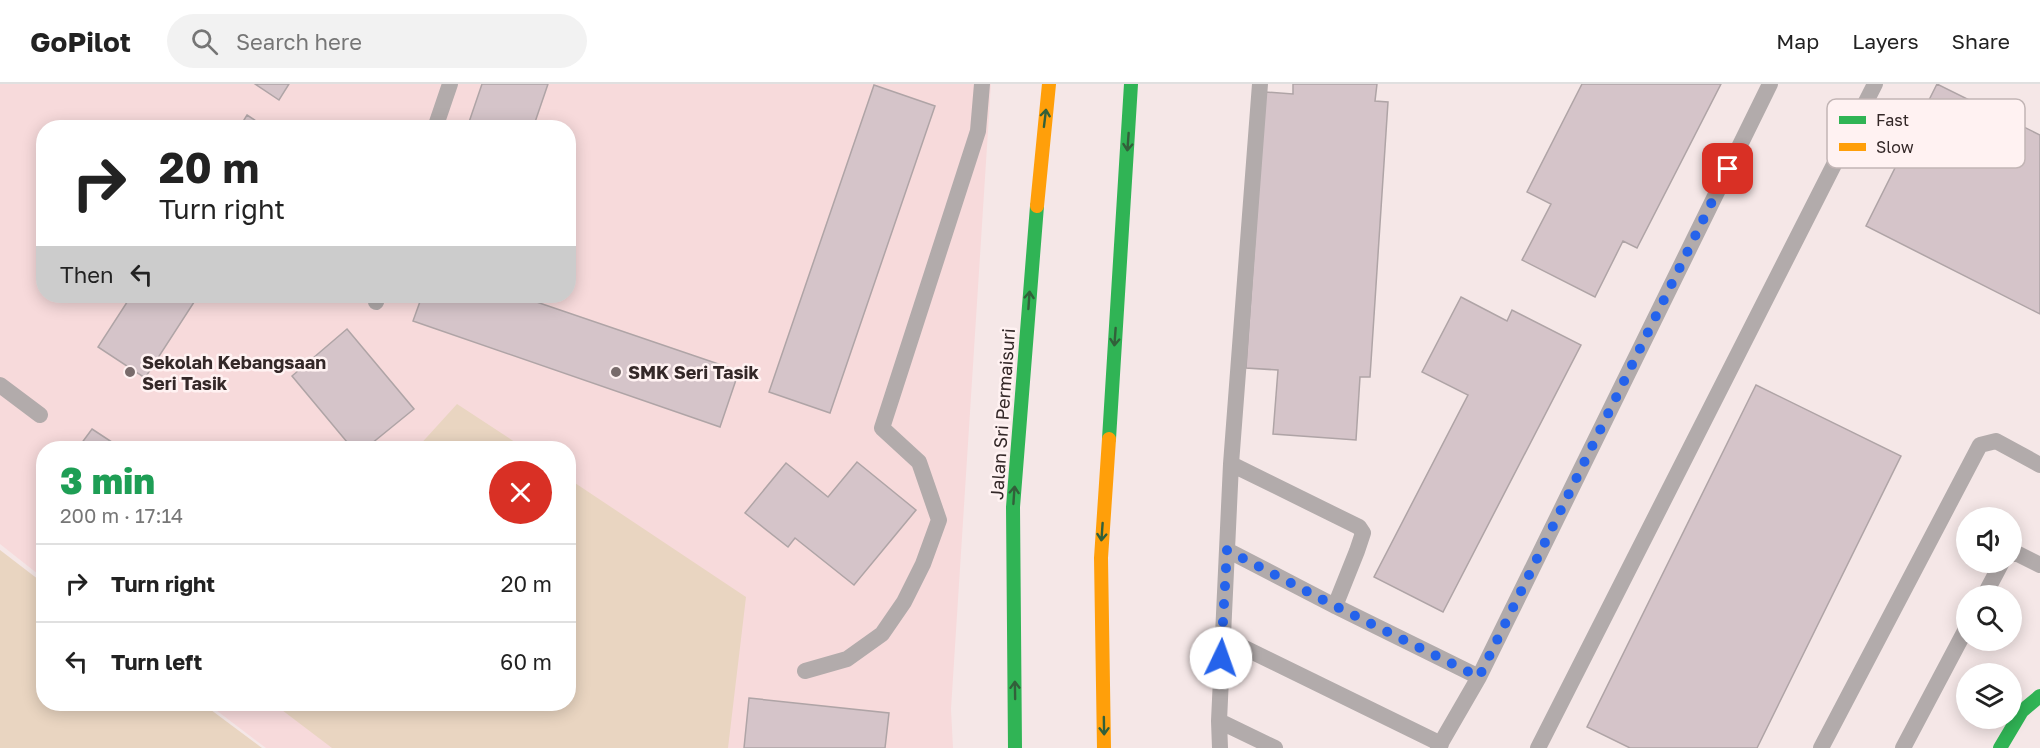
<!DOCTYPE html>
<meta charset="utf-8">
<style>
body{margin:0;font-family:"Golos Text",sans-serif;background:#f2f2f2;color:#222;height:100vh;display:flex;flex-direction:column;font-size:22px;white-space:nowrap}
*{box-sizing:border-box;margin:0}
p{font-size:20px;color:#767676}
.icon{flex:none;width:33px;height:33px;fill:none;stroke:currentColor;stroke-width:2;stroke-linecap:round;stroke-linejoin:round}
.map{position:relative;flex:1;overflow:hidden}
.panel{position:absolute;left:36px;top:357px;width:540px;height:270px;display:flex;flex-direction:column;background:#fff;border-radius:24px;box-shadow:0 3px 15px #0003}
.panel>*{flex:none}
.hud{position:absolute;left:36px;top:36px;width:540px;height:183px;border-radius:24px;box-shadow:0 3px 15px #0003;background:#fff;color:#222;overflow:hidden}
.fabs{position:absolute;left:1956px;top:423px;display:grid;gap:12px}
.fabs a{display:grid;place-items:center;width:66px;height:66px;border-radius:50%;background:#fff;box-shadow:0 3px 15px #0003;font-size:30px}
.pin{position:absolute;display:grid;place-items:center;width:51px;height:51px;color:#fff;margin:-26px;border-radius:12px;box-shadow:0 3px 9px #0006}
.me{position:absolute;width:66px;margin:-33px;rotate:3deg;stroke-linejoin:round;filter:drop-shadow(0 0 4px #0008)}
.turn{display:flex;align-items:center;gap:21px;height:126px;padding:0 24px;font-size:27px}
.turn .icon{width:78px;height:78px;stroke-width:2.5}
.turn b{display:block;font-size:42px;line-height:51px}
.then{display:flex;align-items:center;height:57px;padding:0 24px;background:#0003;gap:12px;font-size:22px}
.round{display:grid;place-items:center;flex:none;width:63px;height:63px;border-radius:32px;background:#f2f2f2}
.headline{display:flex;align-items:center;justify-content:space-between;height:102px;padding:0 24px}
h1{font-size:36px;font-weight:800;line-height:45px;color:#1e9e55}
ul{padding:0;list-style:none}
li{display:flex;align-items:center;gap:18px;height:78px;padding:0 24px;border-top:2px solid #e0e0e0}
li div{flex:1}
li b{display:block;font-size:22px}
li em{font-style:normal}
header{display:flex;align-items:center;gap:36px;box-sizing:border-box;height:84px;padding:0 30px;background:#fff;border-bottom:2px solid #e0e0e0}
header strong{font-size:28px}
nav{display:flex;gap:33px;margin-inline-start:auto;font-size:21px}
.search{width:420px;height:54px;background:#f2f2f2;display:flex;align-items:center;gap:15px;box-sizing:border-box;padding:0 21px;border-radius:33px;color:#767676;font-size:22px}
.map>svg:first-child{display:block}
.built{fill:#f7dadb;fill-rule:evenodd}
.green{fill:#e9d5c1}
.building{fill:#d5c4c9;stroke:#afa4a6;stroke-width:1.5}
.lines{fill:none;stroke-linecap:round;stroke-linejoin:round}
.lane{stroke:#b2abab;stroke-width:16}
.fast{stroke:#30b455;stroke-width:14}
.slow{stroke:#ff9f0a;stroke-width:14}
.oneway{stroke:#32603a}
.route{stroke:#2563eb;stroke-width:10;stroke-dasharray:0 18}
.poi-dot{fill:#786b6b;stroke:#fff2f2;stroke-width:2}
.labels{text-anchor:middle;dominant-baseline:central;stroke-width:5;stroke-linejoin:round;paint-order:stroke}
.poi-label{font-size:18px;font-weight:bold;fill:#342828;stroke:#fff2f2;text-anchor:start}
.street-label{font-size:18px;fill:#342828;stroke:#fff2f2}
.key{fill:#fff2f2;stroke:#c2b5b5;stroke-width:1.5}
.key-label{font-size:16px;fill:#342828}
</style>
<header>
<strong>GoPilot</strong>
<div class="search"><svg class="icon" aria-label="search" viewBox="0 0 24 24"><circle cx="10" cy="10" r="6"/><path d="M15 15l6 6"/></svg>Search here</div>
<nav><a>Map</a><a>Layers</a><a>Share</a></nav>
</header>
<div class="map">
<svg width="2040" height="664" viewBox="0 0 2040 664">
<rect width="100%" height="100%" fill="#f5e7e7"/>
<path class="built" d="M0 0H991L951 625 953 664H266L208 620H568V364H44L43 494 0 460ZM44 44H568V212H44Z"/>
<path class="green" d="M457 320 524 364H417Z
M569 395 746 513 728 664H332L274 620H568Z
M0 466 43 499 44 620H203L262 664H0Z"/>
<path class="building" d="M255 0H289L279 16Z
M482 0H548L533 44H467Z
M1293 0H1377L1375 17 1388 18 1370 293H1360L1356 356 1273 350 1278 286 1246 284 1265 8 1293 10Z
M1582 0H1721L1637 164 1623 157 1595 213 1522 176 1551 120 1527 108Z
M1937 0 2040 51V230L1866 142Z
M874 1 935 22 830 329 769 308Z
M247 31 267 44H239Z
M131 212H198L145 294 98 263Z
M422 212H519L739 287 720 343 413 237Z
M1461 213 1507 237 1512 226 1581 261 1443 528 1374 493 1468 311 1422 288Z
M347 245 414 325 366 364H352L292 292Z
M1756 301 1901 372 1757 664H1630L1587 643Z
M92 345 121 364H78Z
M857 378 916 426 854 501 795 454 788 463 745 429 786 379 828 413Z
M749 614 889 629 885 664H744Z"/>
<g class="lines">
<path class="lane" d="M435 44 450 0
M376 218 378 212
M0 301 40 331
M1231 380 1359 443 1363 449 1357 467 1335 522
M1227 466 1335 522 1479 593
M2012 470H2018L2040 481
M1984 512 2002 478
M1222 553 1441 660
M805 587 847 575 882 550 904 518 923 480 939 436 919 378 882 344 978 47 982 0
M1219 637 1275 664
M1220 664 1219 637 1231 380 1260 0
M1438 664 1479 593 1770 0
M1538 664 1875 0
M1821 664 1980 361 1996 357 2040 381
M1903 664 1966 545"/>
<path class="fast" d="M1109 355 1131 0
M1015 664 1013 423 1037 122
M2000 664 2022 627 2040 612"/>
<path class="slow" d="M1037 122 1049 0
M1104 664 1101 474 1109 355"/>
</g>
<defs><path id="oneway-shaft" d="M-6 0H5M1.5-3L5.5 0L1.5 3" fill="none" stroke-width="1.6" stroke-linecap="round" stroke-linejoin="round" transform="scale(1.5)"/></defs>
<g class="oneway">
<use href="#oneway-shaft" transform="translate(1045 34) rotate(-83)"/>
<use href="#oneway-shaft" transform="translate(1128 58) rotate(94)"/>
<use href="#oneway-shaft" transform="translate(1029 216) rotate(-86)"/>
<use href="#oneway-shaft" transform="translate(1115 253) rotate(94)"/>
<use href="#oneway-shaft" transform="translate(1014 411) rotate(-86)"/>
<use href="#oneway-shaft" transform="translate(1102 448) rotate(94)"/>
<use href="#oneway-shaft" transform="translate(1015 606) rotate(-91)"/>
<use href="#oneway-shaft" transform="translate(1104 642) rotate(89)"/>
</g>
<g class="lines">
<path class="route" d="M1221 574 1227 466 1335 522 1479 593 1728 85"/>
</g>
<g class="poi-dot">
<circle cx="130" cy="288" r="6"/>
<circle cx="616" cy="288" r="6"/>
</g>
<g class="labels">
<g class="poi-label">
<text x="142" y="278">Sekolah Kebangsaan<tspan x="142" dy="21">Seri Tasik</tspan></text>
<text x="628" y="288">SMK Seri Tasik</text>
</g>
<g class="street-label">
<text transform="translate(1002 330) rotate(-86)">Jalan Sri Permaisuri</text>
</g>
</g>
<rect x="1827" y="15" width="198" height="69" rx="9" class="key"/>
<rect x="1839" y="32" width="27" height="8" fill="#30b455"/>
<rect x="1839" y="59" width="27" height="8" fill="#ff9f0a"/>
<g class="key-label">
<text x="1876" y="42">Fast</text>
<text x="1876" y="69">Slow</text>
</g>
</svg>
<div class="fabs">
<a><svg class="icon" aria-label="sound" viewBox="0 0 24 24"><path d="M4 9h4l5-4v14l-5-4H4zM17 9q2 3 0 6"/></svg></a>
<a><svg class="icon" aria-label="search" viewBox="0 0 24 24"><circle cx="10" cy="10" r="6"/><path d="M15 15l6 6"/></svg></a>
<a><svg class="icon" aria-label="layers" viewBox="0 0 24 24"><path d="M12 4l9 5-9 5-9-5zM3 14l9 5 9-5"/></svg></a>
</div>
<div class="pin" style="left:1728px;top:85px;background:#d93025"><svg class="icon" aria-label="arrive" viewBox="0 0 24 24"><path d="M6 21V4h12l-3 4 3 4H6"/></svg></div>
<svg class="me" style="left:1221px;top:574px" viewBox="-20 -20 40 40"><circle r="19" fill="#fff"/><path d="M0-13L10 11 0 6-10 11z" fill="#2563eb"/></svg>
<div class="hud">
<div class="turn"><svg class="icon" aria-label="right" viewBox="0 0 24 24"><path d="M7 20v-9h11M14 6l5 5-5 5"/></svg><div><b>20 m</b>Turn right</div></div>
<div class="then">Then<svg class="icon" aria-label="left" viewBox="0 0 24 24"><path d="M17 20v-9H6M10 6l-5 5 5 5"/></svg></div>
</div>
<section class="panel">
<div class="headline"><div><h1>3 min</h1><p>200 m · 17:14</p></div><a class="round" style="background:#d93025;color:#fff"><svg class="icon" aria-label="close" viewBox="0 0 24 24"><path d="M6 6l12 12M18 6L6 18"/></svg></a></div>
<ul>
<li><svg class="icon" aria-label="right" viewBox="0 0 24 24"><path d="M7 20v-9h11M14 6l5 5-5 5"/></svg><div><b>Turn right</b></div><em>20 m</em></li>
<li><svg class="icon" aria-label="left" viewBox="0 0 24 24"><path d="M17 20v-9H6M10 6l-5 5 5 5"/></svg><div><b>Turn left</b></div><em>60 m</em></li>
</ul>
</section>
</div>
